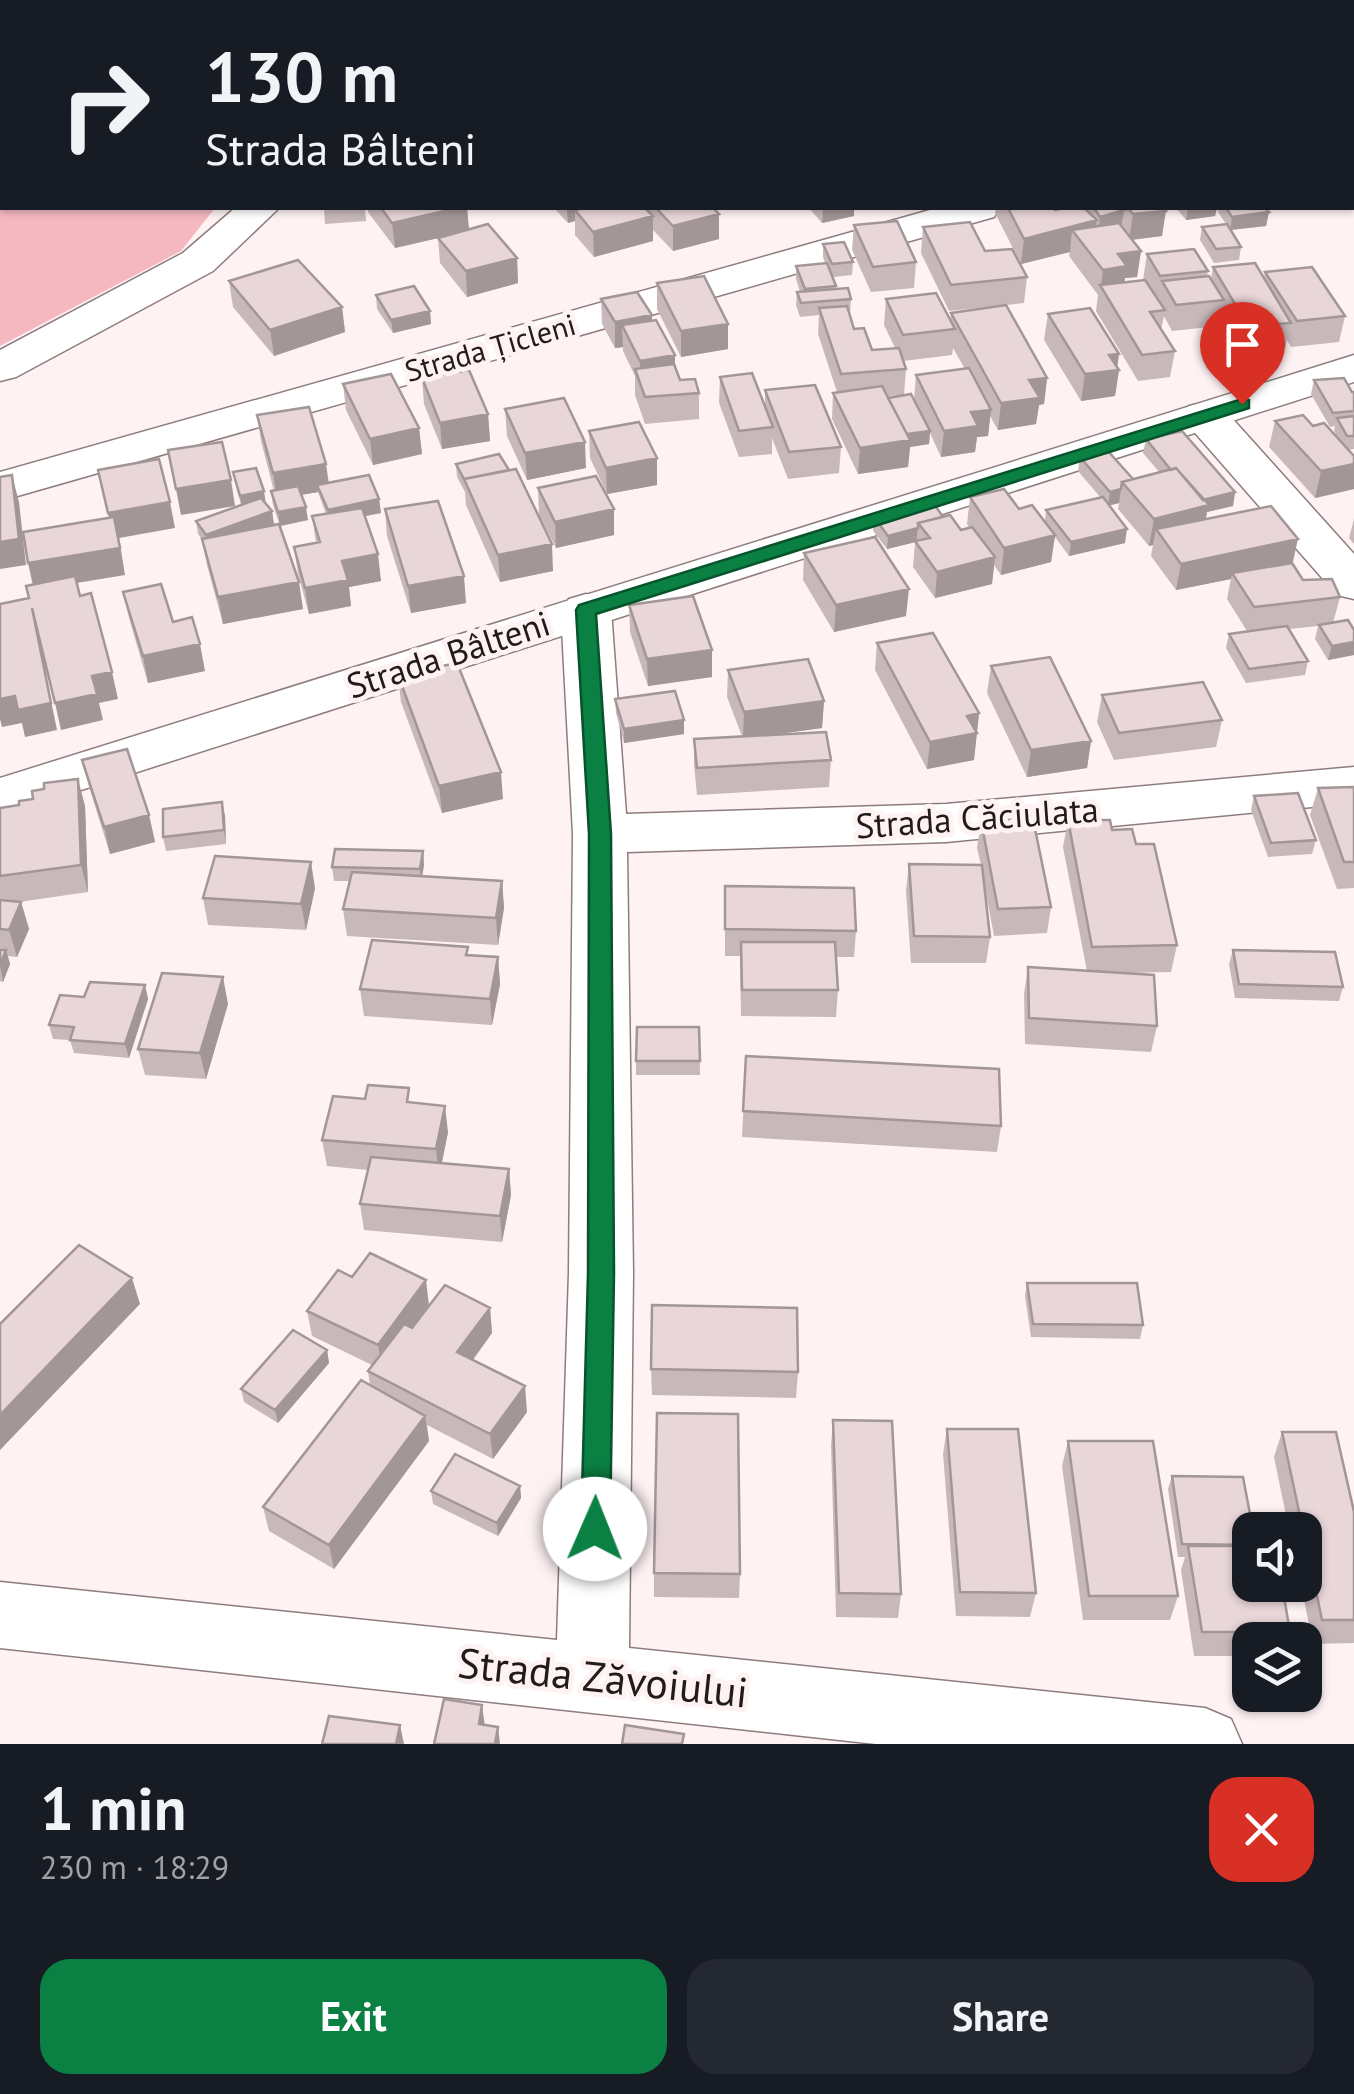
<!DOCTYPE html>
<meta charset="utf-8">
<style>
body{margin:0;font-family:"PT Sans",sans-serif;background:#242831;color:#f1f3f6;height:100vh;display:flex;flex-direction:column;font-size:38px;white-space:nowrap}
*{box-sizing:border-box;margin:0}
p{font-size:32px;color:#9ea1a6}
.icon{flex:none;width:55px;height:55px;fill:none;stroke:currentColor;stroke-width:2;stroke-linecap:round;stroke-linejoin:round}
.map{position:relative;height:1744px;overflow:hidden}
.drawer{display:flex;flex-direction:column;background:#171b24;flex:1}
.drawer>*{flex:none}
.hud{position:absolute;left:0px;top:0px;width:1355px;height:210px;box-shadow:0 2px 8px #0004;background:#171b24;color:#f1f3f6;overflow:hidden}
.fabs{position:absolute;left:1232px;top:1512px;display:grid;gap:20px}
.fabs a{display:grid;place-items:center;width:90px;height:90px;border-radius:20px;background:#171b24;box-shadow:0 2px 8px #0004;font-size:50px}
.pin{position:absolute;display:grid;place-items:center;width:85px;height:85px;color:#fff;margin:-102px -42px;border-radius:50% 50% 50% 0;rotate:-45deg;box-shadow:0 0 10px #0007}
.pin .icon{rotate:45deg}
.me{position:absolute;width:110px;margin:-55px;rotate:1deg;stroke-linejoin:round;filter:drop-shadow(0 0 8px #0008)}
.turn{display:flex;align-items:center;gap:35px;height:210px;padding:0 40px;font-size:45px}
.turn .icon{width:130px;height:130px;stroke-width:2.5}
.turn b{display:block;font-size:70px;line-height:85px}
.round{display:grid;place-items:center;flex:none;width:105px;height:105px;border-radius:30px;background:#242831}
.overview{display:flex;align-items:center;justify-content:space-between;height:170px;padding:0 40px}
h1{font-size:60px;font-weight:600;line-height:75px}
.button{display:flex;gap:20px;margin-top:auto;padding:20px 40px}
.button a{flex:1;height:115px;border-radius:30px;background:#0b8043;color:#fff;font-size:40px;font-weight:600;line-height:115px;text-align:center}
.button a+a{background:#242831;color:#f1f3f6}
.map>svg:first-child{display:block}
.green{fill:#f5b8c1}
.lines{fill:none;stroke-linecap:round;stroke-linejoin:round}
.minor-casing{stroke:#8e7c7f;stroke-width:3}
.tertiary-casing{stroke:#8e7c7f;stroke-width:3}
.minor{fill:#fff;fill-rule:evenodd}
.tertiary{fill:#fff;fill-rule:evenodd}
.wall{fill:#c8b8ba;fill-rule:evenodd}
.shaded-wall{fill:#a39697}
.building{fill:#e9d6d8;stroke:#a39697;stroke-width:2.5}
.route{fill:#0b8043;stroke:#07532c;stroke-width:2.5}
.labels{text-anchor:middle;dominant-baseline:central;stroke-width:10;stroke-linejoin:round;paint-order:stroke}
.far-street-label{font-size:30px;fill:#221b1c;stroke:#fef2f3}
.street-label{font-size:35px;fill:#221b1c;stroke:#fef2f3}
.near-street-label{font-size:42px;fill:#221b1c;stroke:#fef2f3}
</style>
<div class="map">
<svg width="1354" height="1744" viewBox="0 0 1354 1744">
<rect width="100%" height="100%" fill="#fef2f3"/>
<path class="green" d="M0 0H322L2 2V208H215L181 251 0 346Z"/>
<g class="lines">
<g class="minor-casing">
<path id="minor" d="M1142 0H1180L1181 2H1144Z
M235 208H279L213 271 16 377 0 381V350L183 253Z
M937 208H1000L994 217 0 501V472Z
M1205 403 1221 406 1354 554V599L1337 595 1189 426 1183 416 1189 406Z
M586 594 603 599 611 610 626 814 946 804 1354 767V803L946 842 627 852 633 1273 629 1648 1205 1708 1231 1719 1242 1744H876L0 1648V1582L557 1640 569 1273 573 834 561 610 569 599Z"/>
</g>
<g class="tertiary-casing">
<path id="tertiary" d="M1354 355V382L0 816V778Z"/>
</g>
<use href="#minor" class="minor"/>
<use href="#tertiary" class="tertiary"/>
</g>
<path class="wall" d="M563 0H686V2H565Z
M768 0H827V2H771Z
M983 0 1052 1 1120 0 1119 2H983Z
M1237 0H1354V34H1352V2H1237Z
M324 208H365L366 221 325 224Z
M368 208H467L469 229 517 258 518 283 467 297 440 263 438 238 395 248 368 212Z
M554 208H713L719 214V239L673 251 653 230V241L594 257 575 235V221L568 223Z
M809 208H854V216L822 223Z
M996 208H1054L1055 210 1064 208H1164L1162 236 1132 240 1141 251 1137 277 1125 278 1124 282 1143 280 1147 254 1208 271 1207 276 1211 279 1213 267 1264 278 1265 272 1345 316 1339 342 1291 347 1287 340 1285 349 1242 352 1221 315 1219 326 1172 331 1164 316 1161 330 1175 351 1170 377 1138 381 1096 311 1098 295 1069 256 1070 252 1021 264 995 213Z
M1176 208H1217L1215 216 1186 220Z
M1219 208H1265L1269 212 1266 226 1230 230 1241 247 1239 260 1214 263 1200 240 1202 227 1226 224 1218 212Z
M854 225 916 262 914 288 871 292 852 250Z
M923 227 985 251 1027 277 1024 303 949 311 921 253Z
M823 244 853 262 852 275 833 277 836 289 851 299 850 313H849L854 329 872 350 895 348 884 325 886 299 950 320 951 313 1047 378 1044 404 1039 405 1036 424 998 430 990 416 988 436 977 437 975 452 941 457 930 433 929 444 910 447 908 467 858 474 832 419 833 393 837 392 818 334 819 315 800 317 796 305 797 292H800L796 279V266L825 263 823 257ZM953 348 965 369 916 375 914 400 888 398 887 396 904 395 906 369 903 361 952 355Z
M229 281 342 307 345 332 274 356 233 307Z
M657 283 728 324V349L681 357 657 309Z
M376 295 430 311 431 324 393 333 377 309Z
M601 299 652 315V320L680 380 699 393V419L645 424 635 395V376L623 351V347L615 348 602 324Z
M1048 314 1117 366 1119 370 1115 396 1081 401 1044 340Z
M720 377 765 406V390L841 447 839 473 788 479 772 438V454L739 457 719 403Z
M422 378 488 414 490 441 442 449 424 404Z
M1314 380 1354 392V449L1348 450 1354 456V489L1315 498 1269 447 1275 421 1313 426 1338 438 1334 431 1335 426 1330 427 1311 394Z
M343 384 419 428 422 454 373 465 346 410Z
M505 409 586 468 527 480 507 436Z
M257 415 329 483 379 499 381 513 365 516 381 581 349 587 351 606 309 614 298 574 294 547 316 543 312 516 326 514 318 492 301 495 308 520 280 526 273 505 271 491H274L261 441Z
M589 431 657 485 607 494 590 458Z
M1146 439 1235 492 1233 506 1207 512 1206 519 1292 564 1303 580 1340 597 1333 623 1354 630V655L1328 660 1315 639 1318 626 1289 629 1308 661 1305 675 1246 683 1226 648 1229 634 1247 631 1227 599 1231 579 1176 590 1151 556 1153 545 1149 546 1118 509 1119 503 1109 505 1125 543 1069 556 1055 537 1051 562 1001 575 994 565 992 584 935 598 913 567 915 542 887 549 873 531 874 517H943L961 530 970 528 967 524 970 497 1019 509 1045 522 1046 510 1101 498 1078 471 1080 457 1133 479 1160 473 1143 453Z
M456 464 553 571 500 582 466 505 465 492 457 477Z
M233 472 272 511 274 525 303 609 223 624 207 565 202 540 198 534 196 521 241 505Z
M538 488 614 509V535L556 548 539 515Z
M385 509 466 603 411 613 387 536Z
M1354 519V544L1349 538Z
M804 553 906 616 834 632 803 580Z
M123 592 173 622 205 671 148 683 129 618Z
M629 605 712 650V677L648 686 630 632Z
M877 643 979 713 974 760 927 769 875 670Z
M991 666 1091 741 1087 768 1027 777 987 693Z
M728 670 824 701 822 728 778 734 831 760 829 787 697 795 694 765V739L742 736 727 697Z
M398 675 503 799 442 813 401 702Z
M1102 695 1222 720 1216 747 1114 760 1097 722Z
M615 699 684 734 624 743 616 713Z
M82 760 149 815 155 842 110 854 89 787Z
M1354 787V888L1337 889 1310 815 1318 788Z
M1254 796 1316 840 1312 854 1268 857 1251 810Z
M222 802 225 816 226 844 166 851 163 837Z
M19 805 85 806 88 892 19 902H21L29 929 17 957 8 956 10 964 3 982 0 981V808Z
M1068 820 1112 830 1136 844 1177 945 1171 972 1125 973 1157 1026 1151 1052 1025 1044 1024 994 1028 967 1087 971 1063 847Z
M981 821 1051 907 1047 933 994 936 984 882 990 937 986 963H911L906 891 909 864 981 865 977 848Z
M423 851 424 865 422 877 502 881 504 908 498 945 347 936 343 909 350 881H334L332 867Z
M725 886 856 931 854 957H836L838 990 836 1017 741 1016 740 956H725Z
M315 888 306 930 208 925 203 898Z
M1233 950 1343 987 1339 1001 1235 998 1229 964Z
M469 955 498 957 500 984 492 1025 364 1016 360 989Z
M145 985 148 999 129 1058 74 1053 70 1040 53 1039 49 1025 84 997Z
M228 1004 206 1079 145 1075 138 1049Z
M699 1027 700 1075H636V1061Z
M746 1056 1001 1126 997 1152 742 1137Z
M411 1102 448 1132 442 1163 509 1169 511 1195 502 1242 364 1230 360 1204 368 1170 327 1166 322 1140Z
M352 1277 429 1305 490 1308 492 1333 473 1360 527 1412 493 1459 427 1425 429 1441 334 1569 269 1531 263 1507 370 1386 368 1371 372 1365 312 1336 307 1311Z
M1027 1283 1143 1325 1140 1339 1031 1337 1025 1296Z
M327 1350 329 1363 278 1423 244 1402 241 1389Z
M651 1369 798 1372 796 1398 652 1395Z
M833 1420 901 1594 898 1618 836 1617 831 1445Z
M947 1429 1036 1593 1030 1617 956 1616 943 1454Z
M1282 1432 1354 1512V1643L1313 1644 1301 1585H1305V1530H1289L1274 1457Z
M1068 1441 1178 1596 1170 1620H1083L1062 1466Z
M1172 1476 1250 1530 1290 1632 1287 1640H1250V1656H1194L1181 1570 1185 1557H1178L1168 1489Z
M520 1486 521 1498 498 1536 433 1504 431 1491Z
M654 1573 740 1574 739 1598 654 1597Z"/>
<path class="shaded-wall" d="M573 0H625V2H574Z
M630 0H686V2H631Z
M1086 0H1120L1119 2H1086Z
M458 208H467L469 231 395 248 392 223Z
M577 208H621L575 210V221L568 223 567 210Z
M823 208H854V216L822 223Z
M1188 208H1217L1215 216 1186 220Z
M1124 210 1120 236 1097 242 1100 217Z
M1166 211 1162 236 1129 240 1133 214Z
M1269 212 1266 226 1230 230 1232 217Z
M719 214V239L673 251V226Z
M653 216V241L594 257 593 232Z
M1097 220 1094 245 1072 230 1070 252 1021 264 1024 239Z
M1141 251 1137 277 1125 278 1123 292 1101 287 1103 270 1118 254Z
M517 258 518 283 467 297 466 271Z
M342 307 345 332 274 356 270 330Z
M430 311 431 324 393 333 391 320Z
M652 315V341L622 325 623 347 615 348V322Z
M728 324V349L681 357V331Z
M1119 354 1117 370H1119L1115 396 1081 401 1085 374 1109 355Z
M675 355V381L640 387V361Z
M1047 378 1044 404 1039 405 1036 424 998 430 1001 403 1029 380Z
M991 410 988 436 977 437 975 452 941 457 944 431 971 412Z
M488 414 490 441 442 449 440 423Z
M419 428 422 454 373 465 370 439Z
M930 431 929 444 910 447 908 467 858 474 860 448 905 434Z
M585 442 586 468 527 480 525 453Z
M657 458V485L607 494 606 468Z
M326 464 330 491 317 485 318 492 277 499 273 473Z
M1354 464V489L1315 498 1321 471Z
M12 475 19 502 26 565 0 569V542Z
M231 480 235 506 181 515 176 489Z
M1121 489 1119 503 1108 506 1110 492Z
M264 491 266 505 242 509 240 496Z
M1235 492 1233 506 1207 512 1203 532 1156 529 1153 545 1149 546 1154 519 1198 501Z
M379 499 381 513 330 523 328 510Z
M170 502 175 528 119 538 125 575 34 590 28 563 113 539 108 513Z
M306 507 308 520 280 526 278 512Z
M614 509V535L556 548 555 522Z
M272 511 274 525 209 548 206 535Z
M918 528 916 542 887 549 888 536Z
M1127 529 1125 543 1069 556 1071 542Z
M1055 535 1051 562 1001 575 1004 548Z
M1298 539 1292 566 1232 573 1231 579 1176 590 1181 564Z
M552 544 553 571 500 582 498 555Z
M378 554 381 581 349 587 351 606 309 614 305 588 342 561Z
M995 557 992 584 935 598 937 572Z
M464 576 466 603 411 613 408 586Z
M299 582 303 609 223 624 218 597Z
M909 589 906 616 834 632 836 605Z
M32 608 57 730 25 737 22 723 2 727 0 719V699Z
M1354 642V655L1328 660 1332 646Z
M200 644 205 671 148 683 143 656Z
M712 650V677L648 686 647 659Z
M112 672 118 699 99 703 103 720 61 730 55 703 92 676Z
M824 701 822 728 743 739 744 712Z
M979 713 974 760 927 769 930 742 967 716Z
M684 720V734L624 743V729Z
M1091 741 1087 768 1027 777 1031 750Z
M501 772 503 799 442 813 439 786Z
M78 779 85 806 88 892 81 865Z
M222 802 225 816 226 844 224 830Z
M149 815 155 842 110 854 104 827Z
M423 851 424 865 421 883 420 869Z
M311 862 315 888 306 930 301 904Z
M502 881 504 908 498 945 496 918Z
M21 902 29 929 17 957 9 930Z
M6 950 10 964 3 982 0 965Z
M498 957 500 984 492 1025 490 999Z
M223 977 228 1004 206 1079 200 1053Z
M145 985 148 999 129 1058 125 1044Z
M445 1106 448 1132 439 1176 436 1149Z
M509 1169 511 1195 502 1242 500 1216Z
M132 1278 140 1304 0 1450V1415Z
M426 1280 429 1306 382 1370 378 1345Z
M490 1308 492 1333 460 1377 457 1352Z
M327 1350 329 1363 278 1423 275 1410Z
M525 1386 527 1412 493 1459 490 1434Z
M425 1416 429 1441 334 1569 329 1545Z
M520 1486 521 1498 498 1536 497 1523Z
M482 1705 485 1727 479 1724Z
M400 1725 404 1744H396Z
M498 1727 500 1744H495Z"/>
<path class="building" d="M542 0H555L557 2H528Z
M726 0H745L747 2H714Z
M792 0H821L808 2H794Z
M965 0H974L977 2H954Z
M997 0H1082L1084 2H1000Z
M1304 0H1354V10H1352V2H1306Z
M1352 93H1354V126H1352Z
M381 208H458L392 223Z
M584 208H645L653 216 593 232 575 210Z
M656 208H713L719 214 673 226Z
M1008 208H1054L1055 210 1064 208H1084L1097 220 1024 239Z
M1094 208H1122L1124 210 1100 217Z
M1128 208H1164L1166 211 1133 214Z
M1226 208H1265L1269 212 1232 217Z
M897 221 916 262 873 267 854 225Z
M970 222 985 251 1012 249 1027 277 951 285 923 227Z
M1119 223 1141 251 1118 254 1127 266 1103 270 1072 230Z
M488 224 517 258 466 271 438 238Z
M1227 224 1241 247 1216 249 1202 227Z
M844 242 853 262 832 264 823 244Z
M1194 249 1208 271 1160 276 1147 254Z
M298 260 342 307 270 330 229 281Z
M827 263 836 286 805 289 796 266Z
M1255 263 1291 323 1248 326 1213 267Z
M1312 267 1345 316 1297 321 1265 272Z
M704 276 728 324 681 331 657 283Z
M1209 276 1224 300 1176 305 1162 281Z
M1145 280 1165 310 1150 312 1175 351 1142 355 1100 285Z
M414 286 430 311 391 320 376 295Z
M848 288 851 299 801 303 797 292Z
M637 292 652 315 615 322 601 299Z
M936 293 955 329 903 335 886 299Z
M1006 305 1047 378 1029 380 1040 398 1001 403 951 313Z
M847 306 854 329 864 328 872 350 899 348 906 369 841 374 819 308Z
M1090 308 1119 354 1109 355 1119 370 1085 374 1048 314Z
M656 320 675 355 640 361 622 325Z
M674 364 680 380 695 379 699 393 645 397 635 369Z
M969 368 991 410 971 412 978 426 944 431 916 375Z
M469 370 488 414 440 423 422 378Z
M752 373 773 427 739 431 720 377Z
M391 374 419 428 370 439 343 384Z
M1344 378 1352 392H1354V411L1333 413 1314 380Z
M815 385 841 447 789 452 765 390Z
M882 386 910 440 860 448 833 393Z
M911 394 930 431 907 434 888 398Z
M564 398 585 442 525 453 505 409Z
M309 407 326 464 273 473 257 415Z
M1303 415 1313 426 1324 423 1354 456V464L1321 471 1275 421Z
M1354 416V436H1347L1337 418Z
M639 422 657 458 606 468 589 431Z
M1182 431 1235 492 1203 500 1176 468 1171 470 1146 439Z
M222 442 231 480 176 489 168 450Z
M1107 450 1133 479 1122 482 1121 489 1110 492 1080 457Z
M499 454 509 470 464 479 456 464Z
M159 459 170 502 108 513 98 470Z
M256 468 264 491 240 496 233 472Z
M1176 468 1209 505 1154 519 1122 482Z
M516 469 552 544 498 555 464 479Z
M12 475 19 539 0 542V477Z
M369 475 379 499 328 510 317 485Z
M596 476 614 509 555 522 538 488Z
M298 486 306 507 278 512 271 491Z
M1004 489 1019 509 1032 505 1055 535 1004 548 970 497Z
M1103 497 1127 529 1071 542 1046 510Z
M261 498 272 511 206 535 196 521Z
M438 501 464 576 408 586 385 509Z
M932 501 943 517 918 523V528L888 536 874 517Z
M1271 506 1298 539 1181 564 1156 529Z
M362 508 378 554 342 561 348 580 305 588 294 547 320 542 312 516Z
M950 515 961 530 972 527 995 557 937 572 915 541 930 538 918 523Z
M114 517 120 548 28 563 23 532Z
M279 524 299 582 218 597 202 539Z
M875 537 909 589 836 605 804 553Z
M1292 563 1303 580 1332 579 1340 597 1254 607 1232 573Z
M75 576 80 596 91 593 112 672 92 676 97 694 55 703 32 608 51 703 18 710 15 696 0 699V604L29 598 26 586Z
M161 584 173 622 192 617 200 644 143 656 123 592Z
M693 596 712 650 647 659 629 605Z
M1348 620 1354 630V642L1332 646 1319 625Z
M1287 626 1308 661 1249 669 1229 634Z
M933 633 979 713 967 716 977 733 930 742 877 643Z
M1050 657 1091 741 1031 750 991 666Z
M808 659 824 701 744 712 728 670Z
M457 663 501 772 439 786 398 675Z
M1203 682 1222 720 1119 733 1102 695Z
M675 691 684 720 624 729 615 699Z
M826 732 831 760 697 768 694 739Z
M127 749 149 815 104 827 82 760Z
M78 779 81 865 0 876V808L19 805V801L33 799 32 791 44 789V783Z
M1354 787V862H1344L1318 788Z
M1298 793 1316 840 1271 843 1254 796Z
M222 802 224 830 163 837V809Z
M1033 819 1051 907 998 909 981 821Z
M1068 820H1110L1112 830 1132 829 1136 844H1154L1177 945 1092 947Z
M335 849 423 851 420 869 332 867Z
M215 856 311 862 301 904 203 898Z
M909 864 982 865 990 937 914 936Z
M352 872 502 881 496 918 343 909Z
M725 886 854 888 856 931 725 929Z
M0 900 21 902 9 930 0 929Z
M372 940 468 947 466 955 498 957 490 999 360 989Z
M741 942H835L838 990H742Z
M0 950H6L0 965Z
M1233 950 1335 952 1343 987 1239 984Z
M1028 967 1154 975 1157 1026 1029 1018Z
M162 973 223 977 200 1053 138 1049Z
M90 982 145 985 125 1044 70 1040 74 1027 49 1025 60 995 84 997Z
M637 1027H699L700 1061H636Z
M746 1056 999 1069 1001 1126 743 1111Z
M368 1085 409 1088 407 1102 445 1106 436 1149 322 1140 333 1096 365 1099Z
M371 1157 509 1169 500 1216 360 1204Z
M79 1245 132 1278 0 1415V1324Z
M370 1253 426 1280 378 1345 307 1311 338 1270 352 1277Z
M1027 1283H1137L1143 1325 1033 1324Z
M445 1285 490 1308 457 1352 525 1386 490 1434 368 1371 404 1324 412 1328Z
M652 1305 797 1308 798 1372 651 1369Z
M293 1330 327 1350 275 1410 241 1389Z
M361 1380 425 1416 329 1545 263 1507Z
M657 1413 738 1414 740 1574 654 1573Z
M833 1420 892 1421 901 1594 839 1593Z
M947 1429H1018L1036 1593 960 1592Z
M1282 1432H1336L1354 1512V1620H1322L1305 1538V1530H1303Z
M1068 1441H1153L1178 1596H1089Z
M455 1454 520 1486 497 1523 431 1491Z
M1172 1476 1243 1477 1253 1530H1250V1545L1182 1544Z
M1188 1546H1250V1585H1282L1290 1632H1202Z
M444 1699 482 1705 479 1724 498 1727 495 1744H434Z
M329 1716 400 1725 396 1744H322Z
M625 1725 684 1734 682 1744H622Z"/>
<path class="route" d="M1242 399 1249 400V408L596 614 611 834 614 1273 610 1529 605 1538 595 1542 585 1538 581 1529 588 1273 589 834 576 610 579 605Z"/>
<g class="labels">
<g class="far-street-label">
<text transform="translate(490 347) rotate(-16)">Strada Țicleni</text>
</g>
<g class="street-label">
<text transform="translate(448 654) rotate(-18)">Strada Bâlteni</text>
<text transform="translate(977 817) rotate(-4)">Strada Căciulata</text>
</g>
<g class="near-street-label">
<text transform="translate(603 1677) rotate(6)">Strada Zăvoiului</text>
</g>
</g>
</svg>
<div class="fabs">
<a><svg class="icon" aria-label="sound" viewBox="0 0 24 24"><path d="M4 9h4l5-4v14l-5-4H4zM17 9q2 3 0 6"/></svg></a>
<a><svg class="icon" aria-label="layers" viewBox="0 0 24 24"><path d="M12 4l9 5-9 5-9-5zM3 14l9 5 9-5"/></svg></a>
</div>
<div class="pin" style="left:1242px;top:404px;background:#d93025"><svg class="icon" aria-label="arrive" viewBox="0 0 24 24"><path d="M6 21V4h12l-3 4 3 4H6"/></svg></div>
<svg class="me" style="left:595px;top:1529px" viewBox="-20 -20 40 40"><circle r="19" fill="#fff"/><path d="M0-13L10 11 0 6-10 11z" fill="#0b8043"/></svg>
<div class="hud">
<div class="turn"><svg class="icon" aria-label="right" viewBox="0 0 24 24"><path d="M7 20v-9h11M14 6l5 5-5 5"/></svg><div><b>130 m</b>Strada Bâlteni</div></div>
</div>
</div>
<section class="drawer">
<div class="overview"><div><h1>1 min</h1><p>230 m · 18:29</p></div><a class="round" style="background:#d93025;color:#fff"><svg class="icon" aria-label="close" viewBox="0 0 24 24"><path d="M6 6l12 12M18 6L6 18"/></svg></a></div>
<div class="button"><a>Exit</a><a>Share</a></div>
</section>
